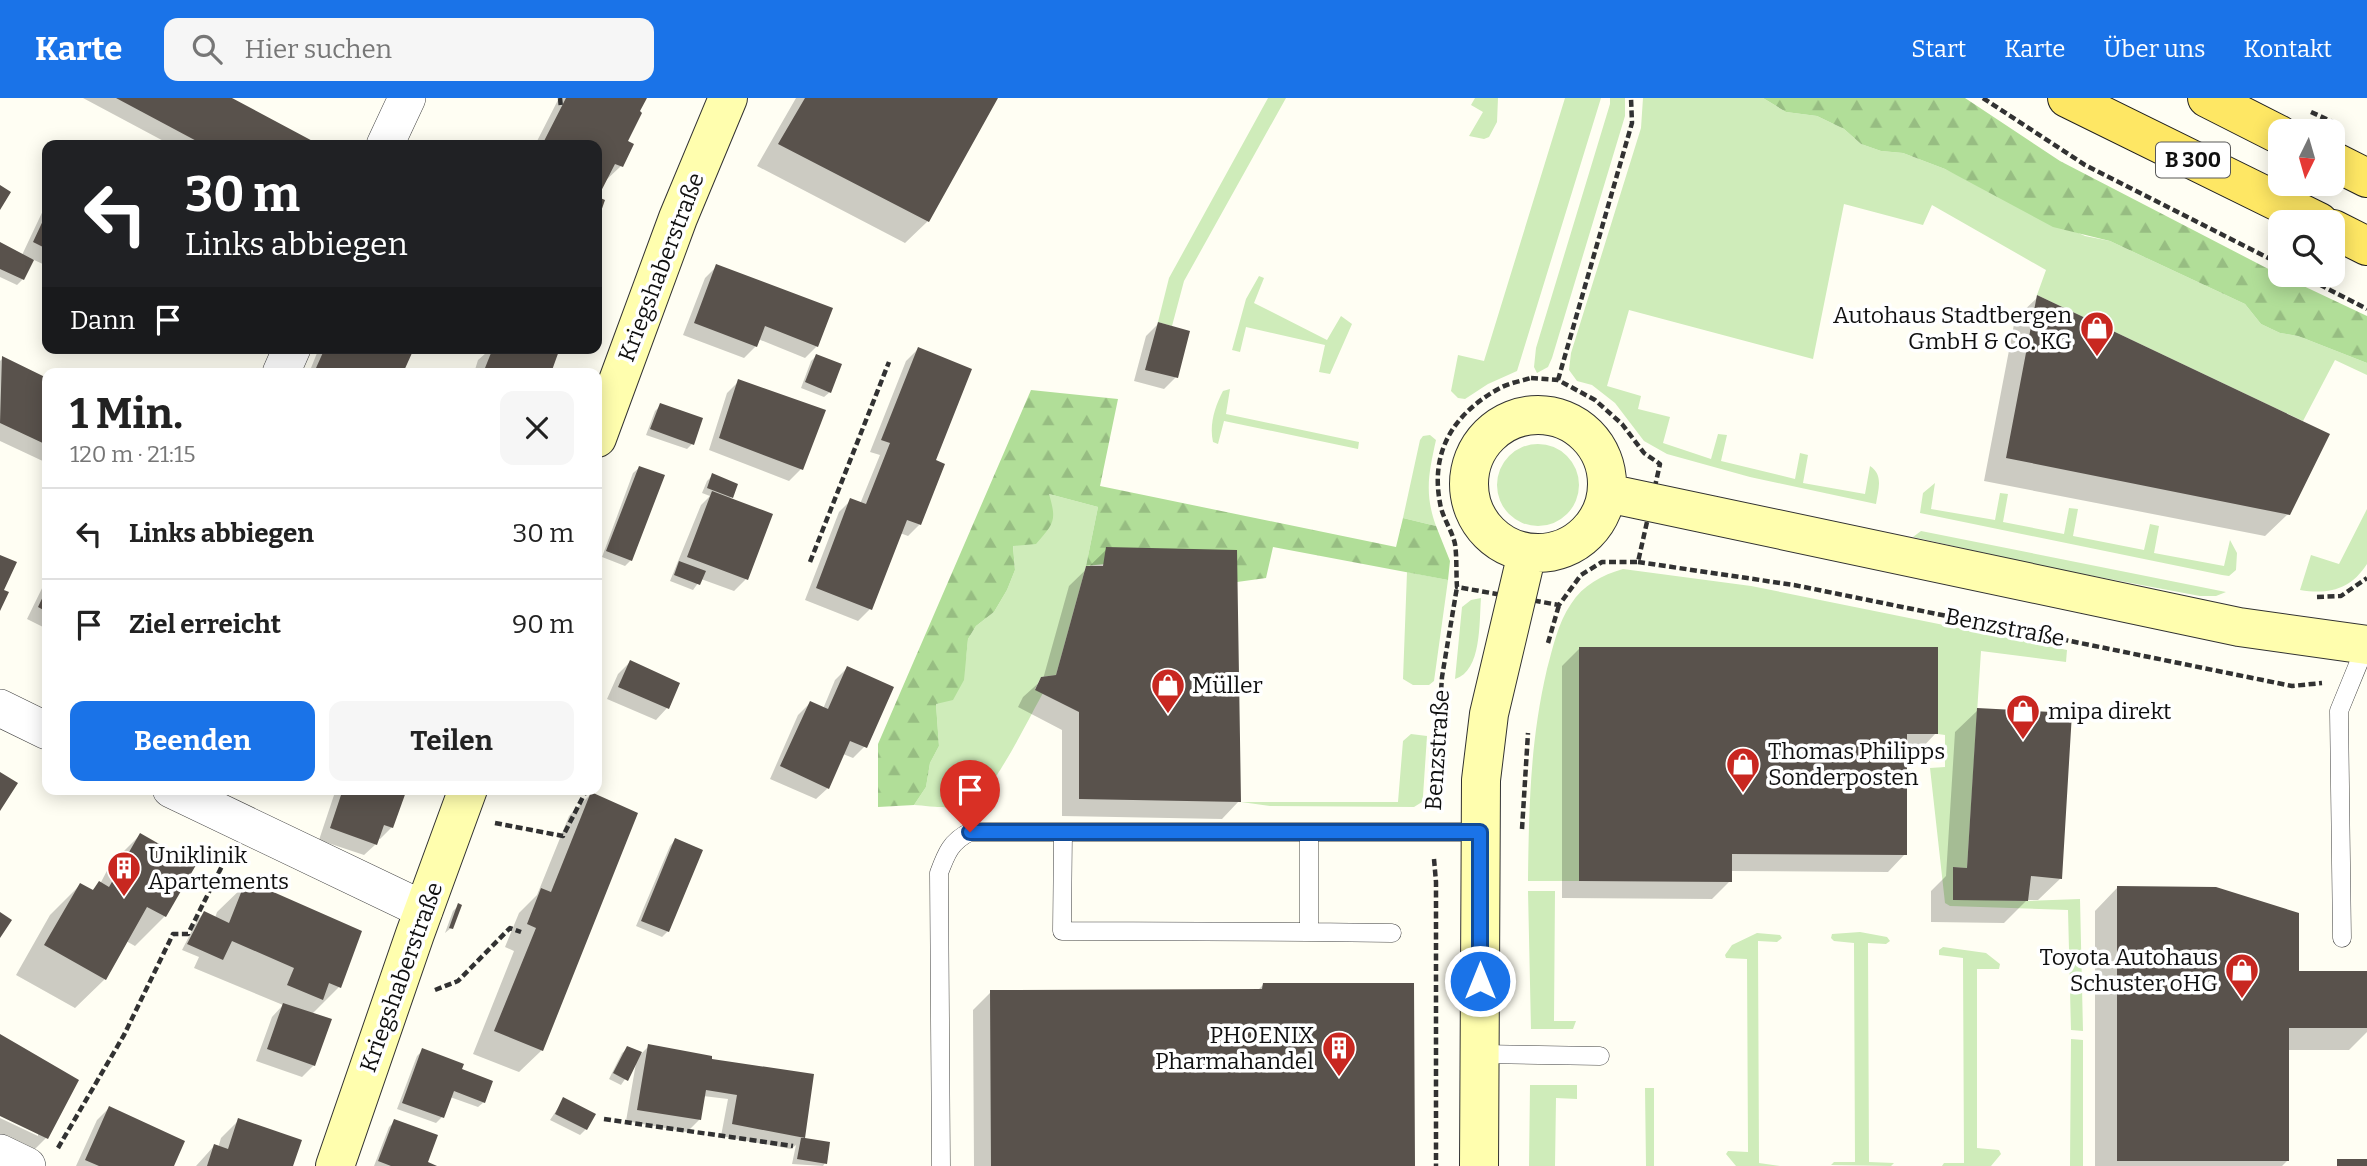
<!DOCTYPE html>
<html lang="de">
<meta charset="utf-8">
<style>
body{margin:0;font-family:Bitter,serif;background:#f6f6f6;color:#222;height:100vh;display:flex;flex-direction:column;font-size:26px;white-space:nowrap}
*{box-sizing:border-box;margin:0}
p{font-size:23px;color:#767676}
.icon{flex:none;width:38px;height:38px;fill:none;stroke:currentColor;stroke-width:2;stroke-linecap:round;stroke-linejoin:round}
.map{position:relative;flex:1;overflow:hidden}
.drawer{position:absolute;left:42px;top:270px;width:560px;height:427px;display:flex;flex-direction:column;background:#fff;border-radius:14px;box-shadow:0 4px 18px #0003}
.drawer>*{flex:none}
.top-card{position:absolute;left:42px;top:42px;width:560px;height:214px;border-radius:14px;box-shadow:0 4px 18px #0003;background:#202124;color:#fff;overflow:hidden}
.needle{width:46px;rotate:185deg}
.buttons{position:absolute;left:2268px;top:21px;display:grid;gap:14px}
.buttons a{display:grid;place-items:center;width:77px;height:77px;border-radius:14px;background:#fff;box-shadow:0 4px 18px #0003;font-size:35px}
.pin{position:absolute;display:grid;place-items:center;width:60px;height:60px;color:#fff;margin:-72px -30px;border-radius:50% 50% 50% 0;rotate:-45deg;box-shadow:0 0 7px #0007}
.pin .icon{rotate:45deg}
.me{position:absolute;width:77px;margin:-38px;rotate:0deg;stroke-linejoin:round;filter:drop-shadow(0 0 5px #0008)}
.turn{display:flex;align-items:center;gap:24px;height:147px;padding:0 28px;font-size:32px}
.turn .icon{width:91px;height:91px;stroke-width:2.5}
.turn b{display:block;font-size:49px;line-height:60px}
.then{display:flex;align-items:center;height:66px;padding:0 28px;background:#0003;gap:14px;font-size:26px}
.round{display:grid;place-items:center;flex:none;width:74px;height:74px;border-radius:14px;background:#f6f6f6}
.head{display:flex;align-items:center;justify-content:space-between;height:119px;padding:0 28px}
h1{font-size:42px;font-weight:700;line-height:52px}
.primary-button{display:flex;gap:14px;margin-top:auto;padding:14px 28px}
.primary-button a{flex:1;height:80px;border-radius:14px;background:#1a73e8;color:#fff;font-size:28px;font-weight:700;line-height:80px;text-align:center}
.primary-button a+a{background:#f6f6f6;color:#222}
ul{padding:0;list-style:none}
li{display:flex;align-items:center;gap:21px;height:91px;padding:0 28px;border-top:2px solid #e0e0e0}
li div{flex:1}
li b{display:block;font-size:26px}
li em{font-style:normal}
header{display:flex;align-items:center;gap:42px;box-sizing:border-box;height:98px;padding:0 35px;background:#1a73e8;color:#fff}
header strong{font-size:33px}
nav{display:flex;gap:38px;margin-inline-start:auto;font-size:24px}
.search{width:490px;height:63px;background:#f6f6f6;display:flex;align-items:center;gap:18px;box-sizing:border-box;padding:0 24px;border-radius:14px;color:#767676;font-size:26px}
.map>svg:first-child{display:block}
.grass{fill:#cfecba}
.forest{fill:url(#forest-firs)}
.shadow{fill:#0003}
.building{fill:#59524c}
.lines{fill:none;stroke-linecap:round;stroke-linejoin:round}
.lane-casing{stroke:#434343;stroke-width:19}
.street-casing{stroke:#434343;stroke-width:38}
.secondary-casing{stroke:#323232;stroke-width:40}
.primary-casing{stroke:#212121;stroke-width:40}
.path{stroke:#323232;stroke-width:4.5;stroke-dasharray:7 3.5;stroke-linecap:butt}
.lane{stroke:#fff;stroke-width:18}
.street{stroke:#fff;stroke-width:37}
.secondary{stroke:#fffeae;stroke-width:38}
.primary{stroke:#fee764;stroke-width:38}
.route-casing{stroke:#114b97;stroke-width:18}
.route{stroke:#1a73e8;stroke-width:12}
.labels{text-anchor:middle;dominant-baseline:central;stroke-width:7;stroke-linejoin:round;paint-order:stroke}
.shield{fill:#fff;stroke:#585858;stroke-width:2}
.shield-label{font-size:21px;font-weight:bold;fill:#101010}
.street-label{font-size:23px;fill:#101010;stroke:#fff}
.poi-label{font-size:23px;fill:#101010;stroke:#fff;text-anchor:start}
</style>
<header>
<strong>Karte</strong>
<div class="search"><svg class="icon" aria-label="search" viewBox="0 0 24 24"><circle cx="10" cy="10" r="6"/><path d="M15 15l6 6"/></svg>Hier suchen</div>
<nav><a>Start</a><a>Karte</a><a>Über uns</a><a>Kontakt</a></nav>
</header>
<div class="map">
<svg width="2367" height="1068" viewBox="0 0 2367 1068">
<defs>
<pattern id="forest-firs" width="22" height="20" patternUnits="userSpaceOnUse" patternTransform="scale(1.75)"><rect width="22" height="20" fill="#b1de98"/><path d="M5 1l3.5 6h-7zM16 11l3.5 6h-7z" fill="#97bd82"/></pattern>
</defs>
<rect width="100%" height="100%" fill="#fffef3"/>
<path class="grass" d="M1268 0H1286L1184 183 1172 228 1158 224 1169 180Z
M1475 0H1498L1497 24 1489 39 1484 41 1469 38 1483 14 1471 7Z
M1565 0H1601L1517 273 1488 286 1465 301 1458 300 1451 293 1458 257 1484 263Z
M1610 0H1625V18L1552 260 1548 269 1537 275 1534 269 1536 250 1610 6Z
M1643 0H1763L1786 14 1817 18 1844 31 1861 46 1881 53 1903 55 1945 71 2085 138 2110 143 2245 206 2261 226 2280 235 2298 238 2367 265V277L2335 262 2303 323 2037 197 2046 172 1932 107 1923 127 1844 106 1813 261 1629 212 1607 288 1641 298 1638 311 1670 319 1663 345 1711 361 1718 336 1727 337 1721 363 1795 381 1800 355 1808 357 1803 385 1865 396 1870 368C1884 377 1878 392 1876 406L1750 379 1667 356 1644 343 1615 305 1592 287 1577 283 1569 272 1571 255 1641 30Z
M1259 178 1264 180 1254 205 1327 242 1341 218 1352 226 1330 276 1319 274 1325 247 1246 229 1240 254 1232 252 1246 201Z
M1230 291 1226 316 1359 344 1358 351 1224 323 1218 346 1213 344C1209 327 1215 308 1223 293Z
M1430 337 1436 342C1429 374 1424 395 1436 428L1403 420 1420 342 1423 338Z
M1497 387a41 41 0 1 1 82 0a41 41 0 1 1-82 0Z
M1935 385 1931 411 1995 422 2000 395 2008 396 2003 424 2064 436 2069 410 2078 411 2073 438 2144 452 2150 426 2159 428 2154 455 2224 468 2230 442 2237 455 2236 472 2229 478 2222 477 1920 415 1923 395Z
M1049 396 1098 409 1086 468 1056 577 1041 579 1035 591 1043 595C1030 618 993 694 973 705 961 713 929 708 914 707L926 689 930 665 939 648 936 606 966 560 968 541 976 528 994 514 1007 492 1015 472 1013 447Z
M2367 411V466C2351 491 2329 497 2300 492L2311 457 2339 466Z
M1921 433 2226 494 2216 498H2200L2056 471 1913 439Z
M1623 471 1751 488 2067 552 2066 564 1981 553 1967 770 1953 769V801L2028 803 2080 801 2083 933 2071 932 2068 812 1950 808 1945 805 1930 670 1945 669V637L1938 636V549H1580L1579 783H1528C1529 709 1530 644 1547 571 1553 549 1558 525 1571 506 1583 487 1602 477 1623 471Z
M1407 474 1448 482 1434 583 1429 587H1413L1403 581Z
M1481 500C1479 524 1482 573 1455 581L1462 509 1471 502Z
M1411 636 1427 638 1423 698 1422 704 1414 709 1270 708 1241 704H1398L1403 643Z
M1528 793H1555L1554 923H1576L1573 931H1531Z
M1860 834 1887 839 1890 843 1886 846 1868 845 1869 1064 1894 1065 1891 1068 1831 1067 1834 1064H1855L1854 845 1834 843 1831 840 1832 836Z
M1757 835 1780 837 1782 840 1777 844 1758 843 1759 1065 1780 1068H1736L1726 1056 1728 1053 1748 1054 1747 861 1726 860 1725 857 1732 847Z
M1943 849 1986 855 2000 866 1999 871H1977V1050L1999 1052 2001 1056 1991 1068H1942L1944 1065H1964L1963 860 1939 857V852Z
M2071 941 2083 942V1068H2070Z
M1530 987H1577V1001L1556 1000 1555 1068H1529Z
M1645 990H1654V1068H1646Z"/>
<path class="forest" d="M1763 0H1965L2060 63 2280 177 2367 218V265L2298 238 2280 235 2261 226 2245 206 2110 143 2053 129 1945 71 1903 55 1881 53 1861 46 1844 31 1817 18 1786 14Z
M1031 292 1118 301 1100 388 1396 449 1403 420 1436 428 1450 463 1448 482 1273 449 1266 480 1237 484V452L1086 468 1098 409 1049 396C1057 423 1054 425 1036 446L1013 448 1015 472 1007 492 994 514 976 528 968 541 964 582 953 602 936 606 939 648 930 665 926 689 914 707 878 709V646Z"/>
<path class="shadow" d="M83 0H229L317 47H171Z
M559 0H645L626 44 621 68 603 85 597 97V47H535Z
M796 0H996L928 123 905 145 757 68Z
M47 104V168L32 161 23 181 17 187 0 179V145L22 157Z
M717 168 817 248 805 260 758 241 756 248 744 260 683 237 705 180Z
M2038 199 2288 416 2265 438 1984 383 2015 221Z
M1158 226 1176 279 1164 291 1134 283 1146 238Z
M319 250H397L401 275H309Z
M476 250H558L550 275H474L478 262 486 255Z
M918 251 933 363 920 426 908 438 900 435 870 511 858 523 805 502 839 414 851 402 860 406 880 357 870 354 906 263Z
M816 258 830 294 824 299 801 290 811 263Z
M2 261 47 282V365L0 343V263Z
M739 283 801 371 789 383 709 352 727 295Z
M661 307 692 346 687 351 646 337 655 313Z
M639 370 631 462 625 468 602 459 633 375Z
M713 377 731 399 729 402 746 481 734 493 701 481 693 492 670 483 701 407 710 398 702 395 707 383Z
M1107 451 1239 703 1222 721 1062 718V632L1018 609 1023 599 1043 581 1069 488Z
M47 480V531L27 521Z
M1580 550 1936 635 1919 653H1905V756L1888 774 1730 773V783L1712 801 1562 800V568Z
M630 564 667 610 656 622 607 601 618 576Z
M847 570 865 648 853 660 843 656 828 690 816 701 770 681 798 617 810 605 823 611 835 582Z
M1978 612 2061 780 2038 802H2027L2004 825 1931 824V793L1946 778 1955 634Z
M336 691H405L392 729 380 741 378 740 376 746 364 757 319 742Z
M591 696 542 952 519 974 473 956 514 853 505 849 519 815 537 797 569 718Z
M140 737 165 818 135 848 126 843 105 881 75 910 16 877 50 817 80 787 91 793 100 786 110 767Z
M675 742 668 833 662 839 636 828 670 748Z
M247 785 339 889 312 916 314 967 302 979 256 963 272 919 283 907 194 870 199 859 182 852 198 821 204 815 215 820 217 814Z
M2117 790 2297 874 2367 875V934L2349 952H2288V1062L2282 1068H2095V813Z
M459 807 451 830 445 835 453 813Z
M1263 887 1413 1068H974L973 912 991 894 1257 893Z
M0 938 46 1040 18 1068 0 1062V1020L38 1038V1034L0 1016Z
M649 948 709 966 803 1039 801 1042 828 1046 825 1065 823 1068 792 1066 796 1047 791 1051 721 1038 728 1001 703 998 699 1022 687 1034 626 1023 636 965 621 987 609 981 622 955 628 950 641 956Z
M423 952 484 1004 478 1009 450 999 442 1019 436 1025 397 1011 417 958Z
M564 1001 586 1031 580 1037 550 1022Z
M109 1010 172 1068H76L97 1022Z
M239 1022 291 1068H196L214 1048 218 1050 221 1040Z
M395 1023 426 1066 433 1068H374L389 1029Z"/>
<path class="building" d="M116 0H232L320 47H204Z
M566 0H647L640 13 642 15 628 43 634 46 623 69 615 66 598 99 605 102 597 125V47H542Z
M805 0H998L929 124 778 46Z
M0 87 11 94 0 112Z
M47 114V151L33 144Z
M0 144 34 162 24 182 0 171Z
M716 166 833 210 818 249 765 228 757 249 694 225Z
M2037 197 2330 336 2290 417 2006 360Z
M1158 224 1190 233 1178 280 1145 272Z
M918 249 972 271 936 362 945 366 921 427 907 422 872 512 816 490 850 400 866 406 890 345 881 342Z
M325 250H401L412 255 403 275H326L316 270Z
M493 250H560L551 275H483Z
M816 256 842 266 831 295 805 284Z
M2 258 47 280V347L0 325Z
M738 281 826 312 803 372 719 340Z
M660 305 703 320 694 347 650 331Z
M639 368 665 377 632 463 606 453Z
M712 375 738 386 733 400 707 390Z
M712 393 773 416 748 482 687 459Z
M1106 449 1237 452 1241 704 1079 701V614L1035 592 1041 579 1056 577 1086 468H1103Z
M0 457 17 464 4 492 9 494 0 513Z
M679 463 706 473 700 487 674 477Z
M47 490V514L38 509Z
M1579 549H1938V636H1907V757L1732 756V784L1579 783Z
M630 562 680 585 669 611 618 589Z
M847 568 894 589 867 650 850 643 829 691 780 668 810 603 828 611Z
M1977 610 2072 615 2062 781 2031 778 2028 803 1953 802V769L1967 770Z
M0 674 18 685 0 713Z
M343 691H407L393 730 384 727 377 747 330 730Z
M591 694 638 715 543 953 494 933 536 830 527 826 541 790 551 794Z
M140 735 196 767 166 819 147 809 106 882 44 847 80 785 93 792 99 783 109 789Z
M675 740 703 752 669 834 641 823Z
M246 782 362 833 341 890 329 885 323 902 287 887 294 870 232 843 223 862 187 846 204 813 229 825Z
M2117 788 2216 789 2299 815V873H2367V930H2289V1063H2117Z
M458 805 462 807 453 831 449 830Z
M0 814 12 822 0 840Z
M1263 885H1414L1415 1068H991L990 892 1262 891Z
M283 905 332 921 315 968 267 951Z
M0 936 79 982 48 1041 0 1018Z
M648 946 712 958V961L814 976 805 1040 830 1044 827 1066 797 1061 801 1040H805L732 1026 737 997 706 992 701 1022 637 1012Z
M627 948 642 954 628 983 613 975Z
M422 950 464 966 462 971 493 983 485 1005 454 993 444 1020 402 1005Z
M563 999 596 1016 587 1032 555 1016Z
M109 1008 185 1043 174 1068H99L85 1062Z
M238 1020 302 1042 293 1068H207L214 1046 228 1051Z
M394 1021 438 1037 428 1064 437 1068H391L378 1063Z
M2337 1061H2367V1068H2337Z"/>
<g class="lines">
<g class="lane-casing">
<path id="lane" d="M1063 734 1062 833 1309 834V734
M1309 834 1392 835
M2342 840 2339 613 2366 547
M1480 956 1600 958
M941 1068 939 775C946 756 951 743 970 734H1481"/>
</g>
<g class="street-casing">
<path id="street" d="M385 47 407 0
M281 275 292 250
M0 610 47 633
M171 691 424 812
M0 1055 27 1068"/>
</g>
<g class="secondary-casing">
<path id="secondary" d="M1469 386a69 69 0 1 1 138 0a69 69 0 1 1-138 0Z
M597 340 678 120 728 0
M1607 395 2239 529 2367 547
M335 1068 415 836 468 691
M1479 1068 1481 682 1489 616 1527 455"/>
</g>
<g class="primary-casing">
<path id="primary" d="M2067 0 2319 124
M2207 0 2280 37
M2333 63 2367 80
M2333 131 2367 148"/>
</g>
<path class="path" d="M560 0 561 10
M1983 0 2085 67 2280 166
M2311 14 2335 25
M2301 177 2367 211
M1531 280 1558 282 1595 302 1622 326 1644 355 1660 366 1638 464H1602L1581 477 1559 507 1457 489C1456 475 1457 460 1455 446 1452 432 1442 419 1440 405 1430 353 1454 315 1500 290 1509 285 1521 283 1531 280Z
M1558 282 1632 25 1631 0
M810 464 889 264
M1638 464 1794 487 2292 588 2322 585
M2317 499 2341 498 2367 480
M1548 545 1559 507
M1433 707 1442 579 1457 489
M495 725 563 738 587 691
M1522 731 1528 635
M1434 761 1436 784V1068
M435 892 458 883 510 830 521 834
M604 1021 793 1048
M58 1050 124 937 173 836H188L227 758"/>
<use href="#lane" class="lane"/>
<use href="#street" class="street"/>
<use href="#secondary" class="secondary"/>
<use href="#primary" class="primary"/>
</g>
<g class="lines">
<g class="route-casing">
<path id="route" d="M970 734H1480V883"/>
</g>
<use href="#route" class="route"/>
</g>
<defs>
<g id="shop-pin" transform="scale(1.75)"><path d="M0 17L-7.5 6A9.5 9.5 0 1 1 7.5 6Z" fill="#c82720" stroke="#fff"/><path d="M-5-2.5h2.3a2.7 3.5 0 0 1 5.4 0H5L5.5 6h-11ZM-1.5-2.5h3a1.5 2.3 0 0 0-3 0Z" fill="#fff"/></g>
<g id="building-pin" transform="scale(1.75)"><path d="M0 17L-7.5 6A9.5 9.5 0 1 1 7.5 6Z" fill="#c82720" stroke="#fff"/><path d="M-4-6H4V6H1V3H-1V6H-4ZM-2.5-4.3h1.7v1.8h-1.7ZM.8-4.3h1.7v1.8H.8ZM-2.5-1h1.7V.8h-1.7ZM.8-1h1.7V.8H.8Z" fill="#fff"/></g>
</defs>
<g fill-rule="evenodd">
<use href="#shop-pin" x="2097" y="230"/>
<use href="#shop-pin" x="1168" y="587"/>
<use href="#shop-pin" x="2023" y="613"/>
<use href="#shop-pin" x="1743" y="666"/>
<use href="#building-pin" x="124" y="770"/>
<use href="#shop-pin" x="2242" y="872"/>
<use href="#building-pin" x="1339" y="950"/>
</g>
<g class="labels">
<rect class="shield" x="2156" y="44.5" width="74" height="35" rx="5"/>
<g class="shield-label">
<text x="2193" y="62">B 300</text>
</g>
<g class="street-label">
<text transform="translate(661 169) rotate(-69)">Kriegshaberstraße</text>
<text transform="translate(2005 529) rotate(11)">Benzstraße</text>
<text transform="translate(1437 652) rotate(-86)">Benzstraße</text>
<text transform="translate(401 879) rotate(-70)">Kriegshaberstraße</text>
</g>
<g class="poi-label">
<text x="2072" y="217" text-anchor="end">Autohaus Stadtbergen<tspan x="2072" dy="26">GmbH &amp; Co. KG</tspan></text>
<text x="1192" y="587">Müller</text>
<text x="2048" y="613">mipa direkt</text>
<text x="1768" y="653">Thomas Philipps<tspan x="1768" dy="26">Sonderposten</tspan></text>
<text x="148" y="757">Uniklinik<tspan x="148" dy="26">Apartements</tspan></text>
<text x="2218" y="859" text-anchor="end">Toyota Autohaus<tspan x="2218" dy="26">Schuster oHG</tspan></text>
<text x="1314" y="937" text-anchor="end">PHOENIX<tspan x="1314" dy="26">Pharmahandel</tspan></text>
</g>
</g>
</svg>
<div class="buttons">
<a><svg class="needle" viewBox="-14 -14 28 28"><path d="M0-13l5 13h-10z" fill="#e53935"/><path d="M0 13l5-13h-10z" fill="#767676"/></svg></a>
<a><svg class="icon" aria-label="search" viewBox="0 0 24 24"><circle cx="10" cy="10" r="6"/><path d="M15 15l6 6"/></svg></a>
</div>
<div class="pin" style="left:970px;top:734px;background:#d93025"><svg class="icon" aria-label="arrive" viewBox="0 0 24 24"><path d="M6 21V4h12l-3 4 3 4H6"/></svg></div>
<svg class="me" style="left:1480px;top:883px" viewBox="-20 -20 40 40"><circle r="17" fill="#1a73e8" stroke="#fff" stroke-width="3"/><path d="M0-11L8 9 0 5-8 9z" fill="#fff"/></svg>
<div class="top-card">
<div class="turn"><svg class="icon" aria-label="left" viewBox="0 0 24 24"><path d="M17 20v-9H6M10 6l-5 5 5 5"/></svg><div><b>30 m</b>Links abbiegen</div></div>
<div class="then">Dann<svg class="icon" aria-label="arrive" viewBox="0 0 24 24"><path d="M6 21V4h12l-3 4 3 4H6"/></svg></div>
</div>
<section class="drawer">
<div class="head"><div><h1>1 Min.</h1><p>120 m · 21:15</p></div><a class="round"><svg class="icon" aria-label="close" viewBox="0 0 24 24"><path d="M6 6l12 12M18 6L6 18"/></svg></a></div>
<ul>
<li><svg class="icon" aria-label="left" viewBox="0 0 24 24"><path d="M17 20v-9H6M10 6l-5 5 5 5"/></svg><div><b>Links abbiegen</b></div><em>30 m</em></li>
<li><svg class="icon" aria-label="arrive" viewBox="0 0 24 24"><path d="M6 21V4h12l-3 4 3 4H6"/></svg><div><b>Ziel erreicht</b></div><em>90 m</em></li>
</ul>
<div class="primary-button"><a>Beenden</a><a>Teilen</a></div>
</section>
</div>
